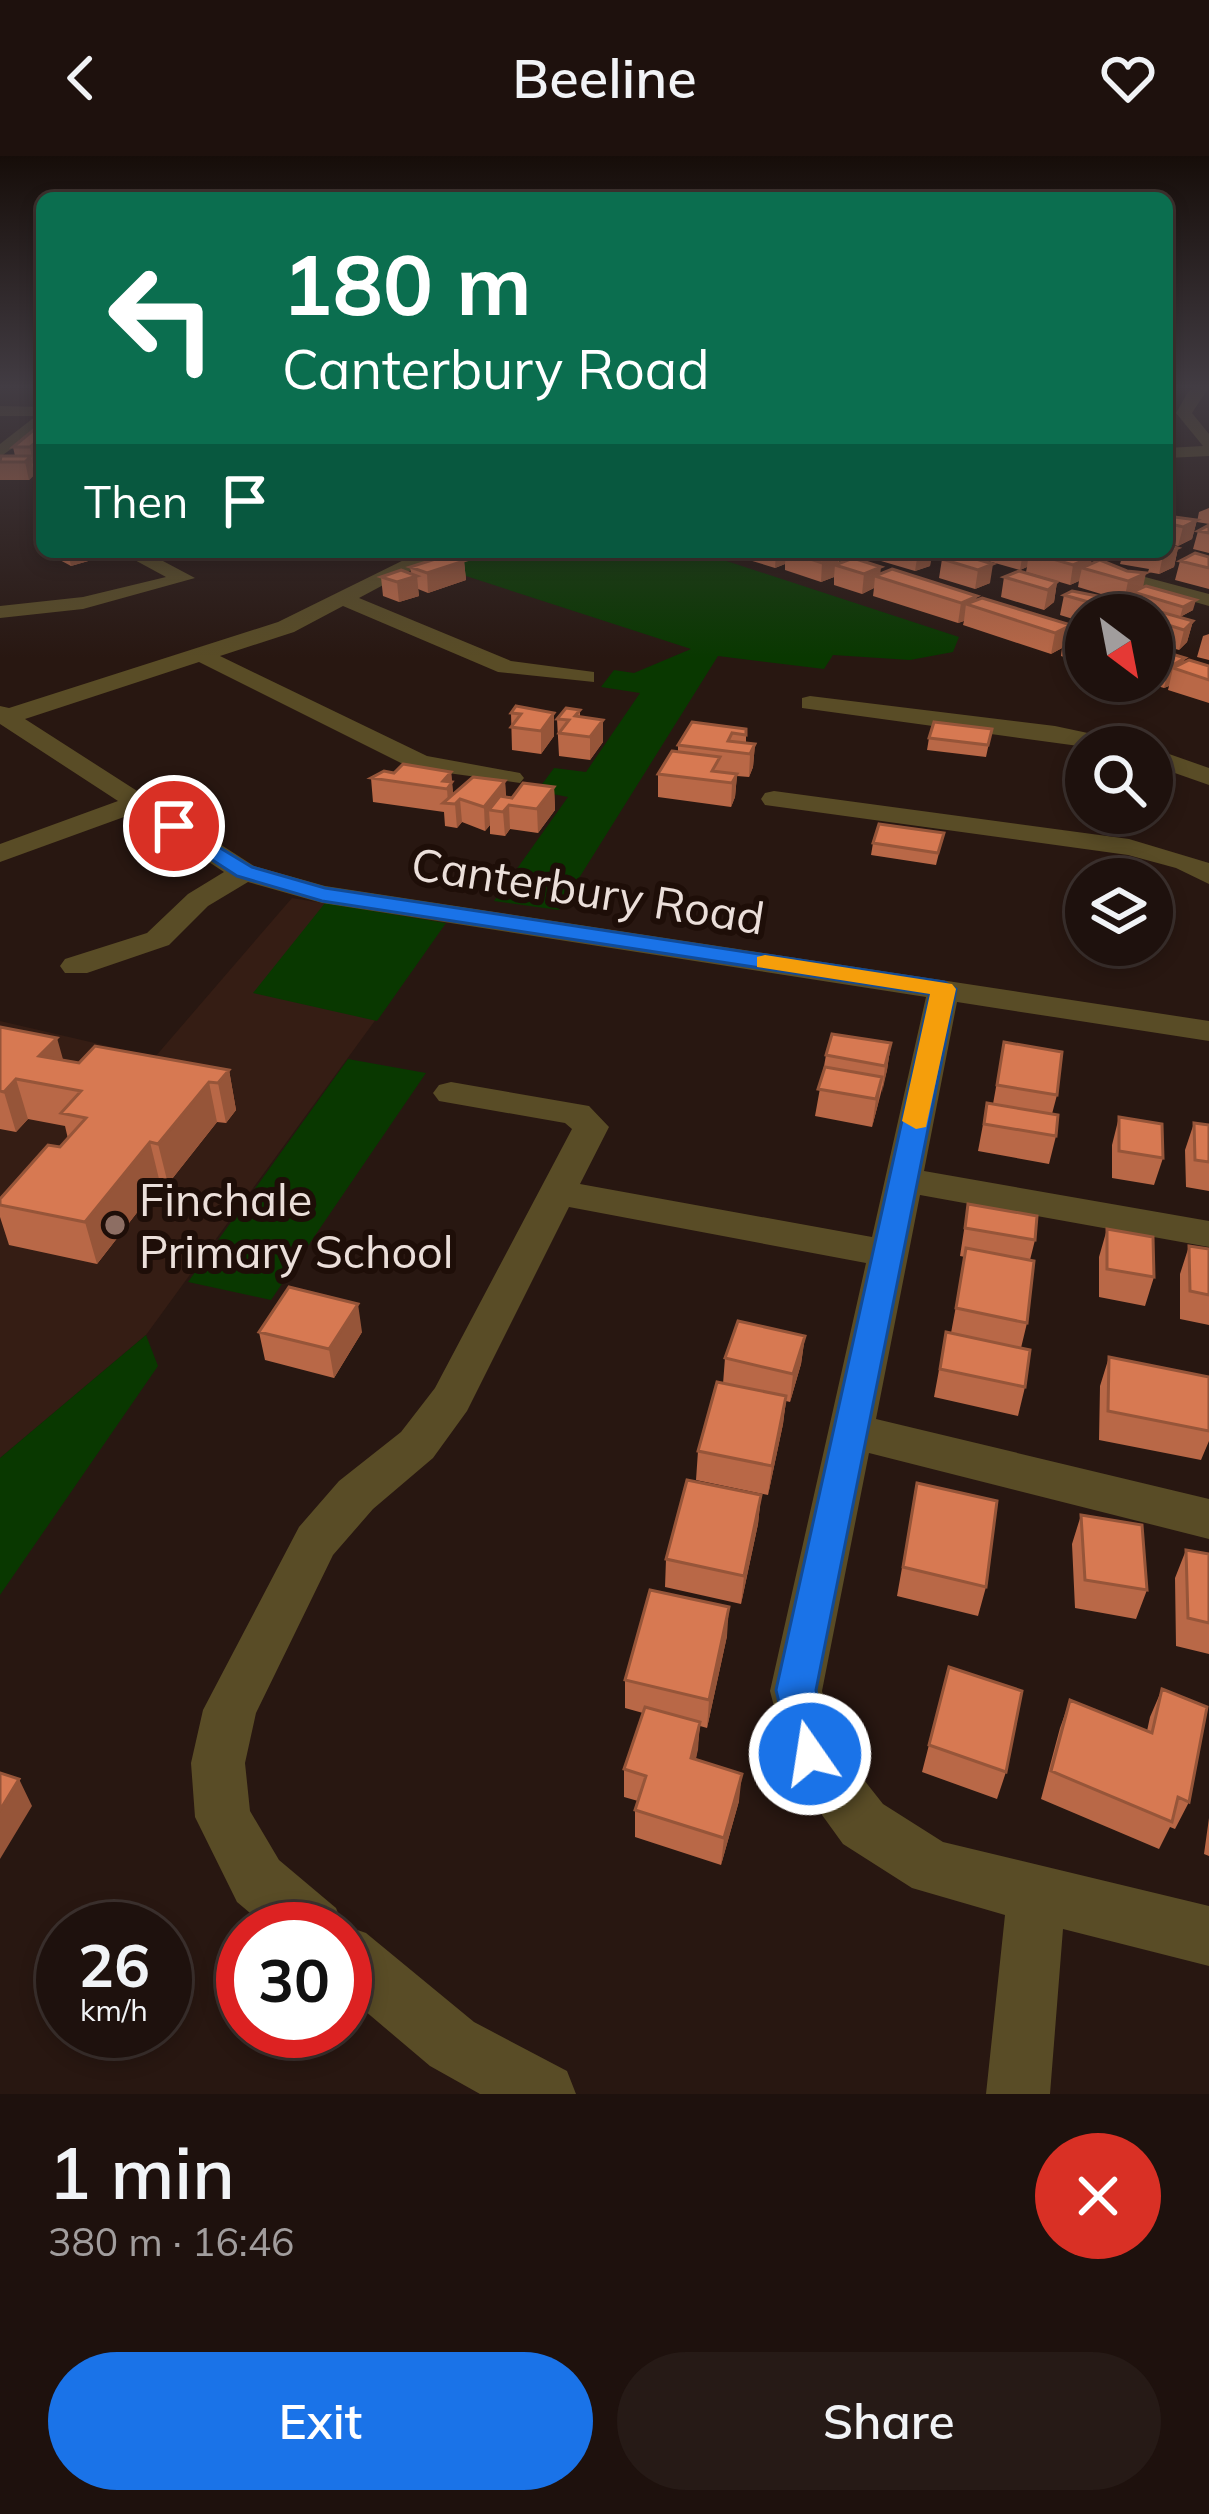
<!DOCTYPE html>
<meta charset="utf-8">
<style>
body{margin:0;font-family:Mulish,sans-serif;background:#261a16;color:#f1f3f6;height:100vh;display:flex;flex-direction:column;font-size:45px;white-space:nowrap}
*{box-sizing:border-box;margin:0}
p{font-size:39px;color:#a19d9d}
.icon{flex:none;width:66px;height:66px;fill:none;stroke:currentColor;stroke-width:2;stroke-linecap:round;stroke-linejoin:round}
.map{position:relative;height:1938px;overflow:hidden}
.drawer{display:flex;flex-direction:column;background:#1e110d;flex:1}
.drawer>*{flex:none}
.hud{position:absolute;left:36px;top:36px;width:1137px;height:366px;border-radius:18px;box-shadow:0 6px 18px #0003,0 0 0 3px #3c312e;background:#0b6e4f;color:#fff;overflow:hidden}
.needle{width:78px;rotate:148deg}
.buttons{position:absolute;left:1065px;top:438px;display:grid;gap:24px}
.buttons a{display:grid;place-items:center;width:108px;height:108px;border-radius:50%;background:#1e110d;box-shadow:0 6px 18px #0003,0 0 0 3px #3c312e;font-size:60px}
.speed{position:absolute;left:36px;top:1746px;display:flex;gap:24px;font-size:60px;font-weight:700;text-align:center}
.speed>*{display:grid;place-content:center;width:156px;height:156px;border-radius:50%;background:#1e110d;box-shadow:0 6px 18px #0003,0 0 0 3px #3c312e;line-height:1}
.speed small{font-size:30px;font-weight:400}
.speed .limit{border:18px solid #d22;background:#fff;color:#111}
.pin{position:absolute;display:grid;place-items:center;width:102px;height:102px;color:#fff;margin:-51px;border:6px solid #fff;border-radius:50%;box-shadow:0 3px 12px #0007}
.me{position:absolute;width:132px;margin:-66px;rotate:347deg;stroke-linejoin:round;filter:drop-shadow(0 0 9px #0008)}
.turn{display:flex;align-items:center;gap:42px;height:252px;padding:0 48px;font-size:54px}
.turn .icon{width:156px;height:156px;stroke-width:2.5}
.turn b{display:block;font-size:84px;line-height:102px}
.then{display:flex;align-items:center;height:114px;padding:0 48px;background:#0003;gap:24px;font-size:45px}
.round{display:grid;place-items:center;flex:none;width:126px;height:126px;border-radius:63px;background:#261a16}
.summary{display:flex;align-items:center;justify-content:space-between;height:204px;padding:0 48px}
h1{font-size:72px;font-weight:600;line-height:90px}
.action{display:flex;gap:24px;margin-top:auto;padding:24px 48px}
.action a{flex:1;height:138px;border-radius:72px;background:#1a73e8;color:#fff;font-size:48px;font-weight:600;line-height:138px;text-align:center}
.action a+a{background:#261a16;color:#f1f3f6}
header{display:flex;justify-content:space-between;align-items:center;height:156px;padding:0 48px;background:#1e110d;font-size:54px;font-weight:600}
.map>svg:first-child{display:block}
.built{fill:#351d14}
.green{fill:#093800}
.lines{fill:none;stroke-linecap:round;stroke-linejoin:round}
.minor{fill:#594c26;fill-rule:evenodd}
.wall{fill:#b96847}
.shaded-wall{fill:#965539}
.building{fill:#d77952;stroke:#965539;stroke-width:3}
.route{fill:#1a73e8;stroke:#114b97;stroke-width:3}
.slow{fill:#f59e0b}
.education-dot{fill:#8d6e63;stroke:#1e0e08;stroke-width:4.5}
.labels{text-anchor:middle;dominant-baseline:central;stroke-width:12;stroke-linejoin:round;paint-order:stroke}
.street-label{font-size:45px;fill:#ebdfda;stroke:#1e0e08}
.poi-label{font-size:45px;fill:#ebdfda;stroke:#1e0e08;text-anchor:start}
</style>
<header><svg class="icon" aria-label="back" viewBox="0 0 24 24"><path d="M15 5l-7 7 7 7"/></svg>Beeline<svg class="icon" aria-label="heart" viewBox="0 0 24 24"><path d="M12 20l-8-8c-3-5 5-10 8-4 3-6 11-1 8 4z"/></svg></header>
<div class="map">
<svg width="1209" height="1938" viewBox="0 0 1209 1938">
<rect width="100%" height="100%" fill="#281711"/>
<path class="built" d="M292 742 446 767 146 1179 0 1302V865L155 901Z"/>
<path class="green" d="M452 396H699L959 481 953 496 910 504 833 499 824 513 718 500 559 754 494 745 568 641 537 635 554 612 586 616 640 537 601 531 614 514 634 517 691 493 429 408Z
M325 747 446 767 377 865 253 837Z
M348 903 426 917 271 1144 188 1126Z
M146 1179 158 1210 0 1439V1302Z"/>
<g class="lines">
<path class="minor" d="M1197 231H1209L1192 257 1209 278V300L1167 302V292L1203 290 1176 257 1188 236Z
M0 250 42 251V271L0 301V288L36 260H0Z
M120 396H146L195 422 83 453 0 462V450L83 441 166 421Z
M420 396H445L359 442 511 505 594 516V526L498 516 343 450 294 476 220 500 427 600 520 617 524 622 520 627 411 612 199 506 25 563 254 710 325 730 1209 865V885L957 846 924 1015 1209 1065V1091L920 1039 876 1263 1209 1343V1383L869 1297 822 1535 834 1586 883 1648 943 1686 1209 1750V1810L1063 1773 1050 1938H986L1005 1759 912 1732 843 1688 791 1616 770 1535 866 1107 569 1051 467 1255 433 1302 373 1353 333 1399 256 1557 245 1607 250 1655 279 1704 336 1752 343 1769 366 1777 474 1866 567 1915 576 1938H480L430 1910 345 1838V1773H269L237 1746 195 1661 191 1607 203 1554 299 1371 339 1325 401 1276 435 1232 572 973 565 967 439 945 433 937 439 929 451 926 589 950 609 971 580 1028 872 1081 926 841 322 747 248 726 208 750 169 789 87 817H65L60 810 65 803 147 777 188 738 224 716 135 657 0 706V688L118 645 0 568V550L9 552 278 466Z
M795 396H839L856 403 846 409Z
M1019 396H1051L1209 438V450Z
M810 540 1055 570 1130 586 1133 591H1086L802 552V542Z
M1152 592 1209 612V629L1152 609Z
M774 635 1129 683 1209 707V728L1176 712 1128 699 765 649 761 643 765 637Z"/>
</g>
<path class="wall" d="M42 267V323H35L34 319 29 324H0V301L15 300 13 291Z
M1209 352V368L1197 366 1199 356Z
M1167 357 1169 360 1197 364 1192 383 1178 390 1167 387Z
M42 368V389L40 388 36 369Z
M1209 369V397L1193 393 1198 375Z
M1178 392 1174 411 1159 418 1148 416 1149 413 1120 408 1123 398 1108 405 1082 396H1167Z
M45 396H101L102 401 71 410Z
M749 396H825L839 400V408L976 444 1070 476 1086 472V508L1061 500 1062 492 1051 498 963 469 964 465 958 467 873 440 874 432 862 438 834 429V421L821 426 785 414V408L775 412 749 404Z
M882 396H932L930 410 915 415 881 405Z
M953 396H981L971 401 990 427 975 433 939 422 942 403 953 398Z
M989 396H1073L1092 401 1091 408 1193 454 1180 461 1131 446 1132 441 1124 445 1078 431 1079 425 1070 429 1026 416 1027 411 1020 414 988 405Z
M1209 401V433L1175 424 1180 405Z
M464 405 466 424 428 437 418 433 419 440 399 446 383 440 381 421 411 417 410 411Z
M1004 421 1057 426 1054 446 1044 454 1001 441Z
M1064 439 1122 445 1119 459H1086V467L1060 459Z
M1150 453 1193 465 1187 486 1179 494 1152 486V459H1131Z
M1209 478V504L1197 501 1203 480Z
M1152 492 1184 507 1209 510V547L1168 534 1169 530 1164 532 1141 525H1152Z
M580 554V561L603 564V586L590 604 559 600 557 563Z
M511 557H554V580L541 598 512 594Z
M746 573V587L755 588 753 611 749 621 737 620 735 641 731 651 658 641V618L678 596V589Z
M992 573 986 601 927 594 929 582Z
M451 616 453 638 505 625 506 641 512 642 554 631 555 654 538 677 510 673 505 680 490 678V669L485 675 462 666 457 672 445 670 444 656 373 646 371 622 394 617Z
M944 677 936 709 871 699 873 687Z
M0 871 64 905 79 907 229 914 236 954 226 967 217 966 168 1028 160 1027 97 1108 9 1089 0 1061V1043L68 983 65 970 28 963 16 976 0 973Z
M1004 886 1057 939 1052 958 1056 980 1049 1008 978 995 987 947 993 948Z
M891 887 887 914 872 971 815 960 826 899Z
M1119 961 1163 1002 1154 1029 1112 1022V989Z
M1194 967 1209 969V1035L1186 1031 1185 994Z
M968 1048 1035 1084 1030 1104 1027 1167 1021 1192 1025 1231 1018 1260 934 1241 946 1176 951 1177 965 1101 960 1100Z
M1107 1073 1154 1121 1145 1150 1099 1141V1101Z
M1189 1090 1209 1093V1169L1180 1163V1118Z
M259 1176H362L334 1222 265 1204Z
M805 1180 801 1208 790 1246 786 1245 783 1268 768 1339 696 1324 698 1295 723 1228 725 1202Z
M1109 1201 1209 1221V1285L1201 1304 1099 1284 1100 1230Z
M917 1327 986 1431 978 1460 897 1440Z
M761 1339 758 1368 741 1448 665 1431 666 1403Z
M1081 1359 1147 1434 1136 1463 1075 1452 1072 1388Z
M1186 1394 1209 1398V1498L1176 1490 1175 1422Z
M727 1480 707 1572 700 1570 696 1603 739 1645 721 1709 635 1681V1654L638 1645 624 1641V1613L643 1557 625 1552V1524Z
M949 1511 1006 1616 997 1643 922 1616Z
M1162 1533 1189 1646 1175 1673 1170 1671 1159 1693 1041 1643 1060 1572 1070 1544 1147 1575 1150 1561Z
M1209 1662V1700L1204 1698Z"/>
<path class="shaded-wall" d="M42 282V301L33 308 30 291Z
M31 300 34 319 29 324 25 306Z
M1197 364 1192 383 1178 390 1183 371Z
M1178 392 1174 411 1159 418 1163 399Z
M68 396H101L102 401 71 410Z
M776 396H786L785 408 775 412Z
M918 396H932L930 410 915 415Z
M967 396H981L966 404Z
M1023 396H1040H1029L1027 411 1020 414Z
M1110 396H1123L1108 405Z
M839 400 838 410 835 409 834 421 821 426 822 407Z
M1092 401 1089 414 1082 412 1079 425 1070 429 1073 409Z
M464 405 466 424 428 437 427 417Z
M993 408 990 427 975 433 978 414Z
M881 411 880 421 875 420 874 432 862 438 864 418Z
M1146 417 1142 436H1133L1132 441 1124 445 1128 425Z
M417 420 419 440 399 446 397 426Z
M1057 426 1054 446 1044 454 1048 434Z
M977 440 975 451 966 448 964 465 958 467 961 447Z
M1196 444 1193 454 1180 461 1183 451Z
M1122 445 1119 459H1111L1113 453Z
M1193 465 1187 486 1179 494 1184 474Z
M1071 469 1069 480 1065 479 1062 492 1051 498 1055 477Z
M1185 502 1182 515 1173 512 1169 530 1164 532 1169 511Z
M554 557V580L541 598V575Z
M603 564V586L590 604V581Z
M755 588 753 611 749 621 750 598Z
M451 616 452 626 454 648 448 647 447 633 443 625Z
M737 618 735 641 731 651 732 627Z
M505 625 506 649 489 654 490 669 485 675 484 651Z
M554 631 555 654 538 677 537 653Z
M460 643 462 666 457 672 455 648Z
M509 649 510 673 505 680 503 656Z
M57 882 68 921 39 900Z
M891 887 887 914 882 937 885 910Z
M229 914 236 954 226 967 218 927Z
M882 921 878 948 872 971 876 943Z
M16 923 28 963 16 976 4 936Z
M209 926 217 966 168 1028 158 988Z
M150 986 160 1027 97 1108 85 1066Z
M358 1148 362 1176 334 1222 329 1193Z
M805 1180 801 1208 790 1246 793 1218Z
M786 1240 783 1268 768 1339 772 1310Z
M761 1339 758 1368 741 1448 744 1420Z
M729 1451 727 1480 707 1572 709 1544Z
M700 1566 698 1594 689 1629 691 1602Z
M742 1618 739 1645 721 1709 724 1682Z
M19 1623 32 1650 0 1703V1654Z"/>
<path class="building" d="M42 267V282L30 291H13Z
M1 300H31L25 306H0Z
M37 300H42V306H31Z
M1167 360 1197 364 1183 371 1167 367Z
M1209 369V377L1198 375Z
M1167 389 1178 392 1163 399 1152 396H1167Z
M789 396H825L839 400 822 407Z
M1029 396H1073L1092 401 1073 409Z
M956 397 993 408 978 414 942 403Z
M1195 397 1209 401V412L1180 405Z
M448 399 464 405 427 417 410 411Z
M853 402 881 411 864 418 835 409Z
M1100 404 1127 415 1146 417 1128 425 1082 412Z
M892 413 977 440 961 447 875 420Z
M401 414 417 420 397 426 381 421Z
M1019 415 1057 426 1048 434 1004 421Z
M1146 430 1196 444 1183 451 1133 436Z
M1072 435 1122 445 1113 453 1064 439Z
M982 442 1071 469 1055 477 966 448Z
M1150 453 1193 465 1184 474 1152 464V459L1131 458Z
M1080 471 1086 472V485L1065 479Z
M1152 492 1185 502 1169 511 1152 505Z
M1189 504 1209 510V524L1173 512Z
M516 550 554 557 541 575 511 571 521 558 511 557Z
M566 552 580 554 575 560 603 564 590 581 559 577 569 564 557 563Z
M692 566 746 573V579L732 577 728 585 755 588 750 598 678 589Z
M934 566 992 573 988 589 929 582Z
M672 595 720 601 712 615 737 618 732 627 658 618Z
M403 608 451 616 443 625 452 626 447 633 371 622 384 615 394 617Z
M473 621 505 625 484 651 460 643 455 648 443 647Z
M523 627 554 631 537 653 509 649 503 656 489 654 500 640 512 642Z
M879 668 944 677 938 697 873 687Z
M0 871 57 882 39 900 79 907 95 890 229 914 218 927 209 926 158 988 150 986 85 1066 0 1049V1043L48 989 60 991 86 962 61 957 81 935 16 923 4 936 0 935Z
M832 878 891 887 885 910 826 899Z
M1004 886 1062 896 1057 939 997 929Z
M825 911 882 921 876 943 818 933Z
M987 947 1058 959 1056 980 984 968Z
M1119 961 1162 968 1163 1002 1119 995Z
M1194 967 1209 969V1006L1195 1004Z
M968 1048 1037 1060 1035 1084 965 1072Z
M1107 1073 1153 1081 1154 1121 1107 1113Z
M1189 1090 1209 1093V1139L1190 1135Z
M966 1092 1034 1105 1027 1167 956 1152Z
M289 1131 358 1148 329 1193 259 1176Z
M738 1165 805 1180 793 1218 725 1202Z
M946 1176 1030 1194 1025 1231 940 1213Z
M1109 1201 1209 1221V1275L1108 1255Z
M717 1226 786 1240 772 1310 698 1295Z
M687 1324 761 1339 744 1420 666 1403Z
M917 1327 997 1345 986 1431 903 1411Z
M1081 1359 1142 1369 1147 1434 1085 1424Z
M1186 1394 1209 1398V1467L1188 1462Z
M650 1434 729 1451 709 1544 625 1524Z
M949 1511 1022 1535 1006 1616 929 1589Z
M1162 1533 1207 1551 1189 1646 1178 1641 1172 1666 1051 1615 1070 1544 1152 1577Z
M645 1551 700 1566 691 1602 742 1618 724 1682 635 1654 646 1620 624 1613Z
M0 1617 19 1623 0 1654Z"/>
<linearGradient id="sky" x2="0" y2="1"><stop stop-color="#160d09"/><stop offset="0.46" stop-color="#423c43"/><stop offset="1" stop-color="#423c43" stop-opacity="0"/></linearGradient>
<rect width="1209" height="502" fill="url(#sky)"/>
<path class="route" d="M174 664 252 711 325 732 944 826 956 833 816 1534 831 1598 825 1612 810 1618 795 1612 776 1534 930 838 322 745 237 720 166 674 163 670Z"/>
<path class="slow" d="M765 799 952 828 956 833 926 971 916 973 902 965 930 838 757 811V801Z"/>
<circle class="education-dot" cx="115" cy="1069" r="12"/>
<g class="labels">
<g class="street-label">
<text transform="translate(588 734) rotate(9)">Canterbury Road</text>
</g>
<g class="poi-label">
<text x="139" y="1043">Finchale<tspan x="139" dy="52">Primary School</tspan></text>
</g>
</g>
</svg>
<div class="buttons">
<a><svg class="needle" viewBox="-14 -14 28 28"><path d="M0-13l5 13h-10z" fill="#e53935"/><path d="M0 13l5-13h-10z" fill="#a19d9d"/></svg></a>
<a><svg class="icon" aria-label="search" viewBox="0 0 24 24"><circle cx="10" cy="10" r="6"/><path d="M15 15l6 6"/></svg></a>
<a><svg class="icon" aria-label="layers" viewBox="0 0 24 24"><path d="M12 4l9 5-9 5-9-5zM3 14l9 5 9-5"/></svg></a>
</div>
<div class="speed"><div>26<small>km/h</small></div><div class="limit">30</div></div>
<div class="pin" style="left:174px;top:670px;background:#d93025"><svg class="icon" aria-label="arrive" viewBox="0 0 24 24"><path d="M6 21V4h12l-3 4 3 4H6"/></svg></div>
<svg class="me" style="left:810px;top:1598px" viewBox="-20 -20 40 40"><circle r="17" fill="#1a73e8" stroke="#fff" stroke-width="3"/><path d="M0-11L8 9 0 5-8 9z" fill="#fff"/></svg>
<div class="hud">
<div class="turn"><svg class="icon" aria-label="left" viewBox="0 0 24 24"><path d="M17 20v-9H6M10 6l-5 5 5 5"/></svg><div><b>180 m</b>Canterbury Road</div></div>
<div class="then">Then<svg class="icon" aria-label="arrive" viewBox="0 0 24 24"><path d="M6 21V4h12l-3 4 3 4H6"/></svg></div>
</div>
</div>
<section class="drawer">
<div class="summary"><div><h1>1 min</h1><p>380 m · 16:46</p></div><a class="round" style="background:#d93025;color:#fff"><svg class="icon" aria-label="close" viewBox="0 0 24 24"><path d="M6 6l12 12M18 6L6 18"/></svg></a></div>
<div class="action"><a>Exit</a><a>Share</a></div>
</section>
